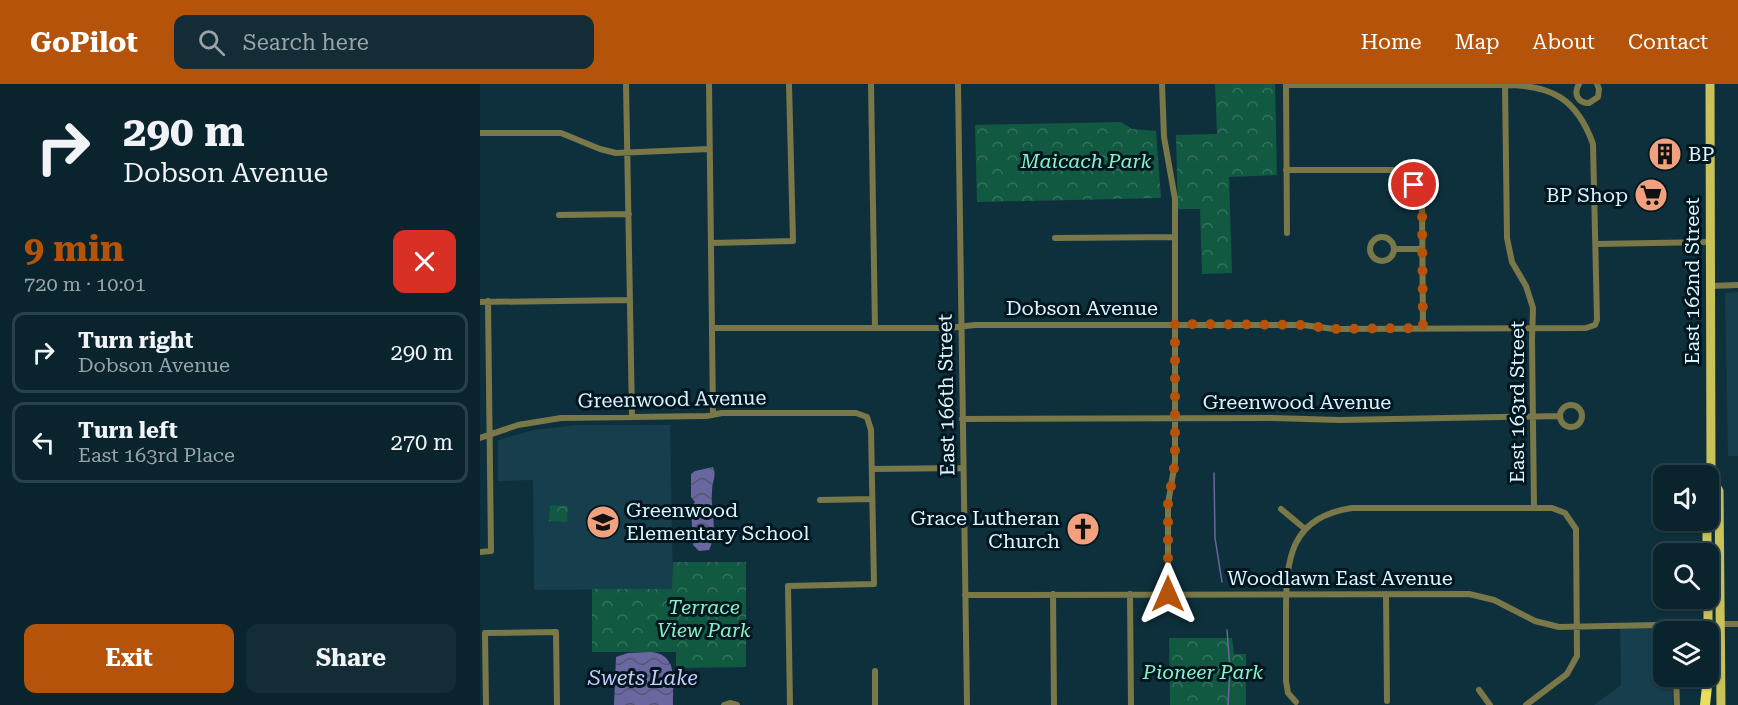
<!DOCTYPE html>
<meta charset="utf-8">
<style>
body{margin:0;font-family:"Roboto Serif",serif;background:#132c35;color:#f1f3f6;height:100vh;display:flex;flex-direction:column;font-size:22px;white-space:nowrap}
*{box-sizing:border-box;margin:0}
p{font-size:20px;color:#99a4aa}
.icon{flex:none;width:33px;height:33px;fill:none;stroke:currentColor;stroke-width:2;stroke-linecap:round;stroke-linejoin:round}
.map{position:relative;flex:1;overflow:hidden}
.drawer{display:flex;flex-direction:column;background:#0a242d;width:480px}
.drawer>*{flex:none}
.guide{background:#0a242d;color:#f1f3f6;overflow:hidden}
.buttons{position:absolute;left:1173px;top:381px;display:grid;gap:12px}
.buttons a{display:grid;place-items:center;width:66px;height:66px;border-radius:12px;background:#0a242d;box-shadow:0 2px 4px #0004,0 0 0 2px #2a4149;font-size:30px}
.pin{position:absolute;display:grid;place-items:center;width:51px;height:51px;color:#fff;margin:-26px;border:3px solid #fff;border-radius:50%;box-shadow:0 2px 6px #0007}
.me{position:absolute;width:66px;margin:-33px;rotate:0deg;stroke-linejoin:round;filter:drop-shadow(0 0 4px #0008)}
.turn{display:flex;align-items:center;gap:21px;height:126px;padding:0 24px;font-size:27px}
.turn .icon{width:78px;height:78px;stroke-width:2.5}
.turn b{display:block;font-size:42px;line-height:51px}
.round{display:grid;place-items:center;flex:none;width:63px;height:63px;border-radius:12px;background:#132c35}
.summary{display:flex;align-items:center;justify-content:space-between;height:102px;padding:0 24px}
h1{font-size:36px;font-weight:700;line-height:45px;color:#b45309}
.primary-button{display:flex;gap:12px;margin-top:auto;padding:12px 24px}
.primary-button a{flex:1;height:69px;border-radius:12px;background:#b45309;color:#fff;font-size:24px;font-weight:700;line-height:69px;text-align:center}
.primary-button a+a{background:#132c35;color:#f1f3f6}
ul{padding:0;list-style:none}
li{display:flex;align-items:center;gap:18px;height:81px;margin:0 12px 9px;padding:0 12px;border:3px solid #2a4149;border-radius:12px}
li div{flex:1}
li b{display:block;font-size:22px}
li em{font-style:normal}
header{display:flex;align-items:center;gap:36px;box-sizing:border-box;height:84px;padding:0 30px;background:#b45309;color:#fff}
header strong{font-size:28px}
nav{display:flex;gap:33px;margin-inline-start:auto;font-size:21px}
.search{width:420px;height:54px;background:#132c35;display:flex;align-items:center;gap:15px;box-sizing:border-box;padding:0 21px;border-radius:12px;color:#99a4aa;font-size:22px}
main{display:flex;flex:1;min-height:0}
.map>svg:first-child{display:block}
.built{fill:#173e4c}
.park{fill:url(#park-crowns)}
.water{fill:url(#water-waves)}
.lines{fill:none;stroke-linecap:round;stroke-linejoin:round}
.stream{stroke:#6a67a0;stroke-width:1.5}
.minor{stroke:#7a7748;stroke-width:6}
.primary{stroke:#c9c15a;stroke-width:9}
.motorway{stroke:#e9df5f;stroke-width:10}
.route{stroke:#b45309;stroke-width:10;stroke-dasharray:0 18}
.labels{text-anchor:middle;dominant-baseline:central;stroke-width:6;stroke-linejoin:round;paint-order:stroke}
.poi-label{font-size:20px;fill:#dcf5ff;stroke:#001720;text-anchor:start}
.park-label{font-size:20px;font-style:italic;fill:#89f3c6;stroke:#001720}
.street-label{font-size:20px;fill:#dcf5ff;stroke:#001720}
.water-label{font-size:21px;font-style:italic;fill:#c8c8fb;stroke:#001720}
</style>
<header>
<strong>GoPilot</strong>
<div class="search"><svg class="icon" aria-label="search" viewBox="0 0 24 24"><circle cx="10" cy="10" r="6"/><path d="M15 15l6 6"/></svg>Search here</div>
<nav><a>Home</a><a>Map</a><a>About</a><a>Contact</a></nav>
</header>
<main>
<section class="drawer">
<div class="guide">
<div class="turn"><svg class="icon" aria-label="right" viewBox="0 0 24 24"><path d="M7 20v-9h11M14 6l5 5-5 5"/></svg><div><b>290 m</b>Dobson Avenue</div></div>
</div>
<div class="summary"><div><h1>9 min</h1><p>720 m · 10:01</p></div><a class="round" style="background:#d93025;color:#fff"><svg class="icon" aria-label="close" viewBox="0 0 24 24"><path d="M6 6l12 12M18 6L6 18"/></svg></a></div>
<ul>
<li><svg class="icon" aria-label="right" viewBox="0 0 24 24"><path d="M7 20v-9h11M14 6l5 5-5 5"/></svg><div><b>Turn right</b><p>Dobson Avenue</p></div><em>290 m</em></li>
<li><svg class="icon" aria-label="left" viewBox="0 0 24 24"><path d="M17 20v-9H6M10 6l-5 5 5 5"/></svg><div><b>Turn left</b><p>East 163rd Place</p></div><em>270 m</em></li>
</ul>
<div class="primary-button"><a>Exit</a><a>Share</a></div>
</section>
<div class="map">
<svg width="1258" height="621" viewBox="0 0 1258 621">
<defs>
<pattern id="park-crowns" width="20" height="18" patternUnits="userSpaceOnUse" patternTransform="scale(1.5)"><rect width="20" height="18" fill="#125941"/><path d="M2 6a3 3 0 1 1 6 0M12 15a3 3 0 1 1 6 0" fill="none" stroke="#34715e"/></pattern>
<pattern id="water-waves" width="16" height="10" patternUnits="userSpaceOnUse" patternTransform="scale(1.5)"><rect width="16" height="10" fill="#6a67a0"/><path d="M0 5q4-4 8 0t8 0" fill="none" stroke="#545772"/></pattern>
</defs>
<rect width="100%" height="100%" fill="#0e303c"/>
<path class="built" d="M1258 208V372H1248L1245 209Z
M97 341H190L193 505 54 506 53 396 18 397V356L54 346Z
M1140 543H1192V547L1184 548V592L1192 593 1193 621H1114L1141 601Z"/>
<path class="park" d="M735 0H795L797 91 749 93 752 189 722 190 720 125H698L696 51 737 50Z
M641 38 652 45 676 47 681 114 497 118 495 41Z
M70 421 88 422 87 438 69 437Z
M193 478H266V583L196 584V568H112V505H192Z
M689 554H752L754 570H766V621H690Z"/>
<path class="water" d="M233 383C237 392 232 398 232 407 230 427 239 447 229 466L219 467 213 461 211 423 215 418 211 413V390L215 387Z
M171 568C200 571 192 599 193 621H134L136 573 148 569Z"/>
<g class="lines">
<path class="stream" d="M734 389 735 454 742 498
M747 546 750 585 748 621"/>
<path class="minor" d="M146 0 152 332
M229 0 233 331
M391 0 395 244
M478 0 487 621
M682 0 684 53 695 115V378L688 420V510
M1099 0C1093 10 1098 19 1109 19L1118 13 1119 5 1117 0
M1025 1 1027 154 1032 178 1046 202 1053 224 1052 256 1054 424
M0 49H81L120 65 136 69 229 65
M806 86H913L926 93 934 101 940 114 942 121 943 244
M79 131 149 130
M890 165a12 12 0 1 1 24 0a12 12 0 1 1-24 0Z
M575 154 695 153
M231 159 313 157 309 0
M1117 160 1229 158
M914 165H942
M1230 202 1258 201
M0 218 150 216
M232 244H468L495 241H823L854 245 1106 244 1115 241 1117 236 1113 60C1097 15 1072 1 1025 1H806L807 149
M1080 332a11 11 0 1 1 22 0a11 11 0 1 1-22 0Z
M482 335 792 334 860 336 1080 332
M0 354 38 341 81 334 226 332 242 329H376L387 333 391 346 394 500 308 502 310 621
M392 385 483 384
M340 416 392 415
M801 425 825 445
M0 468 11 467 8 217
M573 510 574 621
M650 510 651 621
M906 510 907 617
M485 511 989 510 1014 516 1055 537 1079 543 1228 540
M1242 540H1258
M395 587V621
M1196 592 1197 621
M999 606 1010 621
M816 618 808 609 806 597C806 574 806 551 806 528 806 475 810 433 872 424H1072L1085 429 1096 445 1097 572 1087 590 1046 621
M6 621 5 549 76 548 77 621
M244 621 250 619 257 621"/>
<path class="primary" d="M1231 393 1239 407 1241 621
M1228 402 1231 393 1230 0
M1227 436V470
M1228 514V548"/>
<path class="motorway" d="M1225 621 1228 593"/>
</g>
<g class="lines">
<path class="route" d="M688 510V420L695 378V240L823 241 854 245 943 244 942 122 940 114 934 101"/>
</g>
<defs>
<g id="building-disc" transform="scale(1.725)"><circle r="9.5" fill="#f1a17d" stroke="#001720"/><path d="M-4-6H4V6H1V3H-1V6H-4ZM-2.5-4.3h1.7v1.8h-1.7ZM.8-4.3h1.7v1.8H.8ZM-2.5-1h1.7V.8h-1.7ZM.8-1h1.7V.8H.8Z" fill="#111"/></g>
<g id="supermarket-disc" transform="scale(1.725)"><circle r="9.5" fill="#f1a17d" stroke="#001720"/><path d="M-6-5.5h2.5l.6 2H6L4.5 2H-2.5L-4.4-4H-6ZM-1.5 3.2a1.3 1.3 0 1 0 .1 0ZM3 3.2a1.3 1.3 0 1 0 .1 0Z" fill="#111"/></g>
<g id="school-disc" transform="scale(1.725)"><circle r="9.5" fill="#f1a17d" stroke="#001720"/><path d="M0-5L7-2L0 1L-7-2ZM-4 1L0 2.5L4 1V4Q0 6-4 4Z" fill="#111"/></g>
<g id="church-disc" transform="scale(1.725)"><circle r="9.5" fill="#f1a17d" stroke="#001720"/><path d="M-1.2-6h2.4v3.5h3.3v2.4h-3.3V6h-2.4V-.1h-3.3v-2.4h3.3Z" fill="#111"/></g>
</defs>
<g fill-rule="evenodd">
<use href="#building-disc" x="1185" y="70"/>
<use href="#supermarket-disc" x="1171" y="111"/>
<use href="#school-disc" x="123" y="438"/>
<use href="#church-disc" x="603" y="445"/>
</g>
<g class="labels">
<g class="poi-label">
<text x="1208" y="70">BP</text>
<text x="1148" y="111" text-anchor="end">BP Shop</text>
<text x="146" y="426">Greenwood<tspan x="146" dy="23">Elementary School</tspan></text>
<text x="580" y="434" text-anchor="end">Grace Lutheran<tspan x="580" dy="23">Church</tspan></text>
</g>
<g class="park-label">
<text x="606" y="77">Maicach Park</text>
<text x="224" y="523">Terrace<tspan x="224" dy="23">View Park</tspan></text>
<text x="723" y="588">Pioneer Park</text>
</g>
<g class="street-label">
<text transform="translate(1212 197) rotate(-90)">East 162nd Street</text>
<text x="602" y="224">Dobson Avenue</text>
<text transform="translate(466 311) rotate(-91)">East 166th Street</text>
<text transform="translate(192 315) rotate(-1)">Greenwood Avenue</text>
<text x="817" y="318">Greenwood Avenue</text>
<text transform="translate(1037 318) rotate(-90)">East 163rd Street</text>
<text x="860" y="494">Woodlawn East Avenue</text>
</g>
<g class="water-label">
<text x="163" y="594">Swets Lake</text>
</g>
</g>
</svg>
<div class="buttons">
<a><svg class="icon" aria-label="sound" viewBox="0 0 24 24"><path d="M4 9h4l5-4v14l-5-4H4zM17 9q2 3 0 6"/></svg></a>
<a><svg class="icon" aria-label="search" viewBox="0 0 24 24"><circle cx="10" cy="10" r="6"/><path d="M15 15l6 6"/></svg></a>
<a><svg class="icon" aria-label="layers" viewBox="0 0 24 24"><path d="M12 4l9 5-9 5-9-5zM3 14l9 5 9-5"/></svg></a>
</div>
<div class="pin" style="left:934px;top:101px;background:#d93025"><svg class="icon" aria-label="arrive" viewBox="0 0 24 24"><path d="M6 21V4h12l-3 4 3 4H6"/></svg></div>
<svg class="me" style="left:688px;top:510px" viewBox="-20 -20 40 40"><path d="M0-17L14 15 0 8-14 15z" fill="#b45309" stroke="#fff" stroke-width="4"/></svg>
</div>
</main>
